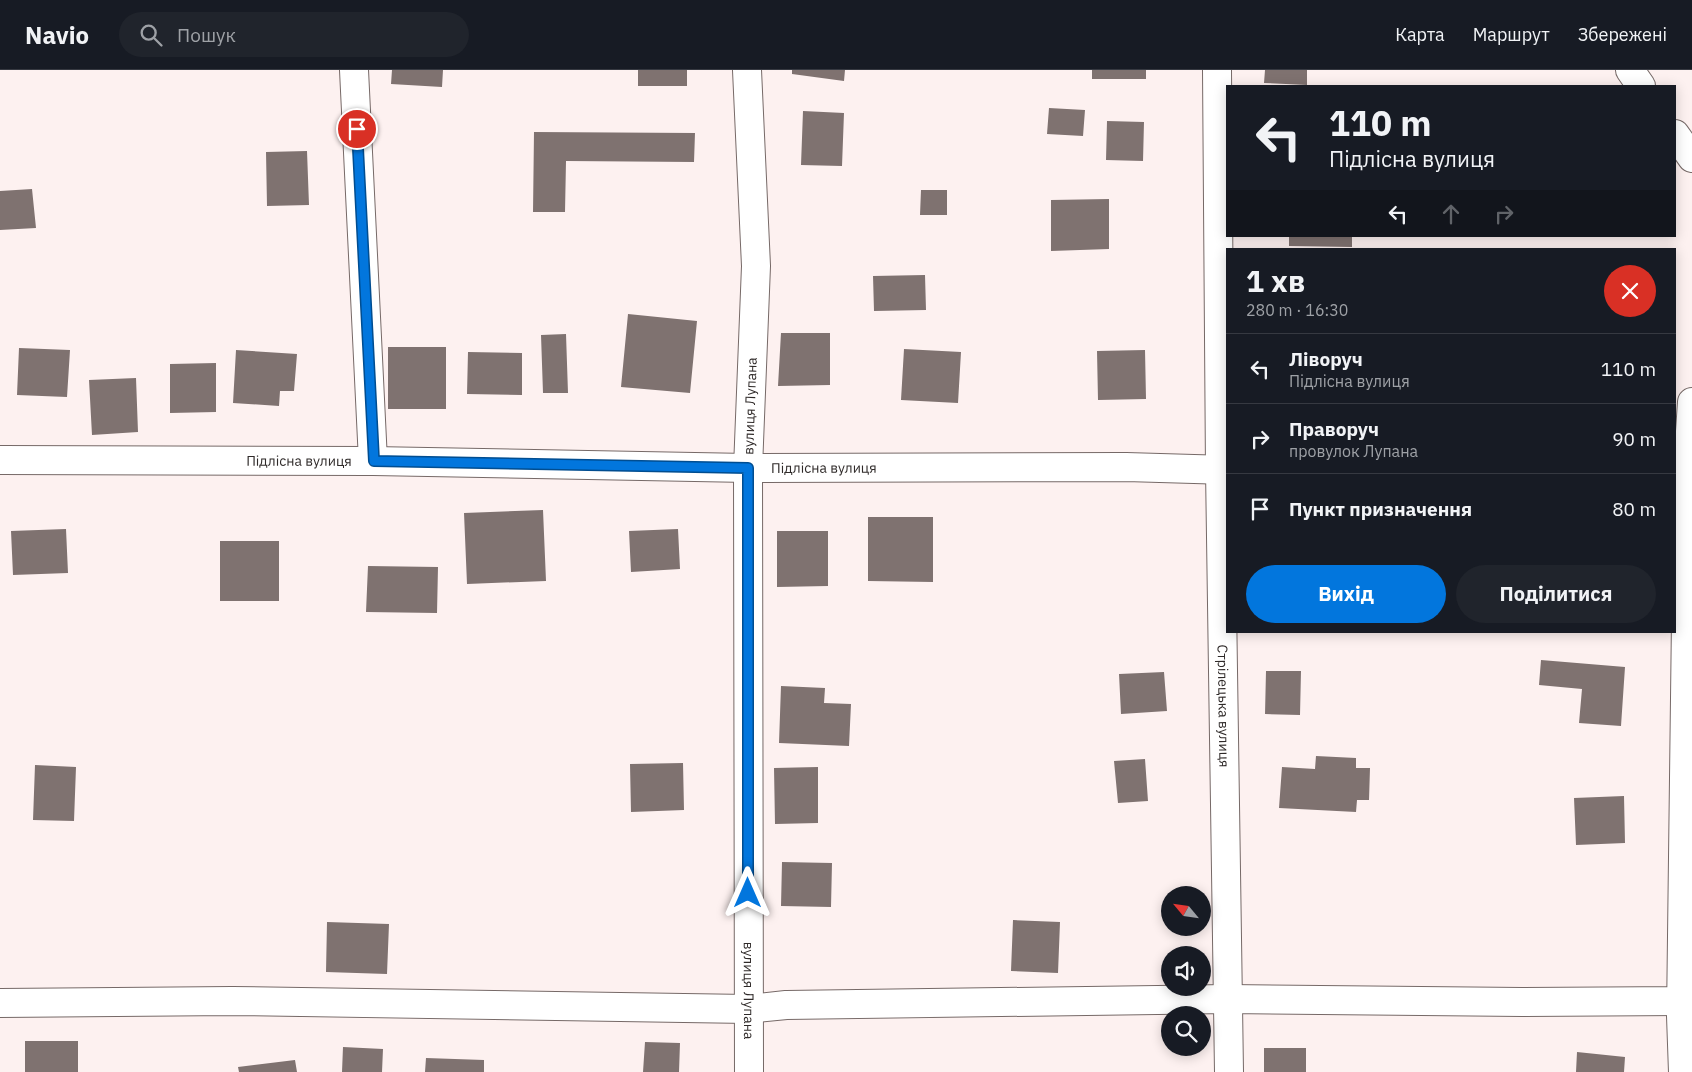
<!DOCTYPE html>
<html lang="uk">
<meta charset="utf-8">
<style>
body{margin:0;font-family:"IBM Plex Sans",sans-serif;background:#20242c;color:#f1f3f6;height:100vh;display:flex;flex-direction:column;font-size:19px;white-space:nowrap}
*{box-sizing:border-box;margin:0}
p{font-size:16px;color:#9ea1a6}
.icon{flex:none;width:28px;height:28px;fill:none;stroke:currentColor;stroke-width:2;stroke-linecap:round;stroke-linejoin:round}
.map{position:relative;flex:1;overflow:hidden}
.details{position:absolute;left:1226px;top:178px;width:450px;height:385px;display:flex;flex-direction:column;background:#171b24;border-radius:0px;box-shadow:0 2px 12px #0003}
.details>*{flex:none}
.banner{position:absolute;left:1226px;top:15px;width:450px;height:152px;border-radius:0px;box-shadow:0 2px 12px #0003;background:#171b24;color:#f1f3f6;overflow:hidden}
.needle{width:32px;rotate:299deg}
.buttons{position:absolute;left:1161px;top:816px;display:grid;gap:10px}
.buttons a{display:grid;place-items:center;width:50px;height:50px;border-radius:50%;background:#171b24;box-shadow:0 2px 12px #0003;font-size:25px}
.pin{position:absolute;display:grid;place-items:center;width:42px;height:42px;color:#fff;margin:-21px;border:2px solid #fff;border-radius:50%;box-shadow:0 1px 5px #0007}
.me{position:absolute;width:55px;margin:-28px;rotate:0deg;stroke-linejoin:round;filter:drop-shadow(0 0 4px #0008)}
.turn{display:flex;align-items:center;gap:18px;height:105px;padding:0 20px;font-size:22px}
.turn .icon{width:65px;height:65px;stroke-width:2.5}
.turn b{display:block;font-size:35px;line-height:42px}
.lanes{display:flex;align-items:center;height:48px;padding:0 20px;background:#0003;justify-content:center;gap:25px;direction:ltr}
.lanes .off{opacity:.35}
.round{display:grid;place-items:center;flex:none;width:52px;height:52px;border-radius:26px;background:#20242c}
.head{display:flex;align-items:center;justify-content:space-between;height:85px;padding:0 20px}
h1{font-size:30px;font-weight:700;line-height:38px}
.primary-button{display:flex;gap:10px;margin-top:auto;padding:10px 20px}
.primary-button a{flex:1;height:58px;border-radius:30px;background:#0276dd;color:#fff;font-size:20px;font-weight:700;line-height:58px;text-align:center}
.primary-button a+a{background:#20242c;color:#f1f3f6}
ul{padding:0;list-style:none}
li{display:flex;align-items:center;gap:15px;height:70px;padding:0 20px;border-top:1px solid #363941}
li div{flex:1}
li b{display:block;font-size:19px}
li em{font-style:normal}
header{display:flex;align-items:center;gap:30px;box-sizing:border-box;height:70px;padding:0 25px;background:#171b24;border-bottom:1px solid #363941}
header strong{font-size:24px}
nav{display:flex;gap:28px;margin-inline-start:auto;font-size:18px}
.search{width:350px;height:45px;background:#20242c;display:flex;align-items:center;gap:12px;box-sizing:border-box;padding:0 18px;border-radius:28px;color:#9ea1a6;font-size:19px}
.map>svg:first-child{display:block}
.building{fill:#7f7270}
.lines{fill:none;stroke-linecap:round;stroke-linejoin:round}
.minor-casing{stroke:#766967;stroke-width:30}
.minor{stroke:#fff;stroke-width:28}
.route-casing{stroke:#014d90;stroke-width:12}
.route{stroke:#0276dd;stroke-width:9}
.labels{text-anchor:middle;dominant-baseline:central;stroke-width:4;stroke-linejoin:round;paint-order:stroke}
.street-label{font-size:14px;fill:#2f2a29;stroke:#fff}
</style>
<header>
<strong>Navio</strong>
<div class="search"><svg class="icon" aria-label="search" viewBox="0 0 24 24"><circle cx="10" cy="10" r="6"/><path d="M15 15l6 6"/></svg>Пошук</div>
<nav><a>Карта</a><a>Маршрут</a><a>Збережені</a></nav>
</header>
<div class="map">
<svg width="1692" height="1002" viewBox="0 0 1692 1002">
<rect width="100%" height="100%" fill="#fdf1f0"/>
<path class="building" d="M392 0H443L442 17 391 14Z
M638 0H687V16H638Z
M792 0H845L844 11 792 4Z
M1092 0H1146V9H1092Z
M1265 0H1307V15L1264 13Z
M1049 38 1085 40 1083 66 1047 64Z
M803 41 844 43 842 96 801 95Z
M1107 51 1144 52 1143 91 1106 90Z
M534 62 695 63 694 92 566 91 565 142H533Z
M307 81 309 135 267 136 266 82Z
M32 119 36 158 0 160V121Z
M921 120H947V145H920Z
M1109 129V179L1051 181V130Z
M1289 166H1352V177L1289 176Z
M925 205 926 240 874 241 873 206Z
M628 244 697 251 690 323 621 317Z
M781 263H830V315L778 316Z
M566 264 568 323H543L541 265Z
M388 277H446V339H388Z
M19 278 70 280 67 327 17 325Z
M904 279 961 282 958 333 901 330Z
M236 280 297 284 294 321H280L279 336 233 333Z
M1145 280 1146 329 1098 330 1097 281Z
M468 282 522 283V325L467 324Z
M216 293V342L170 343V294Z
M136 308 138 362 92 365 89 310Z
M543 440 546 511 467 514 464 443Z
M868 447H933V512L868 511Z
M66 459 68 503 13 505 11 461Z
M678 459 680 499 631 502 629 461Z
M777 461H828V516L777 517Z
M220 471H279V531H220Z
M368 496 438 497 437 543 366 542Z
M1541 590 1625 597 1621 656 1579 653 1582 619 1539 615Z
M1266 601H1301L1300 645 1265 644Z
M1164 602 1167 641 1121 644 1119 604Z
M781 616 825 618 824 633 851 634 849 676 779 673Z
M1316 686 1356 688V698H1370L1369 730H1357L1356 742 1279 738 1282 697 1315 699Z
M1145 689 1148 731 1118 733 1114 691Z
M683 693 684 740 631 742 630 694Z
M35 695 76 697 74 751 33 750Z
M818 697V753L775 754 774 698Z
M1624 726 1625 773 1576 775 1574 728Z
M782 792 832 793 831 837 781 836Z
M1013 850 1060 852 1058 903 1011 901Z
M327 852 389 854 387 904 326 902Z
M25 971H78V1002H25Z
M645 972 680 973 679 1002H643Z
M343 977 383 979 382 1002H342Z
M1264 978H1306V1002H1264Z
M1577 982 1625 987 1624 1002H1576Z
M426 988 484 990V1002H425Z
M295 990 297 1002H239L238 997Z"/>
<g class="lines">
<g class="minor-casing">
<g id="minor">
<path d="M354 0 373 391"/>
<path id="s1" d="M747 0 756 196 748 398 749 1002"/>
<path id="s2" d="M1217 0 1220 400 1229 1002"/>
<path d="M1630 0 1641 16"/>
<path d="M1675 64 1692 88"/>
<path id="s3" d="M0 390 373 391 748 398 1126 397 1228 400"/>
<path d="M0 933 232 931 748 939 786 935 1228 929 1522 932 1682 931 1692 929"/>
<path d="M1683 1002 1681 946 1688 391 1692 332"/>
</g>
</g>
<use href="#minor" class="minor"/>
</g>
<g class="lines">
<g class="route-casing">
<path id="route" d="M357 59 374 391 748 398V823"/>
</g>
<use href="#route" class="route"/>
</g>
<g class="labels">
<g class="street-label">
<text transform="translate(750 336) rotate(-88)">вулиця Лупана</text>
<text stroke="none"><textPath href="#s3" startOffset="299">Підлісна вулиця</textPath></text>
<text stroke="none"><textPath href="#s3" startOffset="824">Підлісна вулиця</textPath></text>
<text stroke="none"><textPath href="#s2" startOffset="636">Стрілецька вулиця</textPath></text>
<text stroke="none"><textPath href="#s1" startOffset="921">вулиця Лупана</textPath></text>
</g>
</g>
</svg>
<div class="buttons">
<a><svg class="needle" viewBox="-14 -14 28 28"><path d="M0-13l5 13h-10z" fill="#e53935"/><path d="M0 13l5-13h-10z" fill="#9ea1a6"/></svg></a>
<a><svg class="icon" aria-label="sound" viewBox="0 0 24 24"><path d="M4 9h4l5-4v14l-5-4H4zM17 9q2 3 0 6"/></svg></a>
<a><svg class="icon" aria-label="search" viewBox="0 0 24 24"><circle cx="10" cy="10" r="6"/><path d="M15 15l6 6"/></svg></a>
</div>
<div class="pin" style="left:357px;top:59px;background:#d93025"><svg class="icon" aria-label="arrive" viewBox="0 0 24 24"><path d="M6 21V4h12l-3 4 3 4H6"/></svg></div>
<svg class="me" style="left:748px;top:823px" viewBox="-20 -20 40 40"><path d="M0-17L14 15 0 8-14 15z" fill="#0276dd" stroke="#fff" stroke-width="4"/></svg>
<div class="banner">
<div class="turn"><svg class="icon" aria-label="left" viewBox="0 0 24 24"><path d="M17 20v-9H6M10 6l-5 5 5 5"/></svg><div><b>110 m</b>Підлісна вулиця</div></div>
<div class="lanes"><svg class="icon" aria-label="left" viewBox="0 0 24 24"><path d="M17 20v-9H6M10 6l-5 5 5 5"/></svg><svg class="icon off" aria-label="ahead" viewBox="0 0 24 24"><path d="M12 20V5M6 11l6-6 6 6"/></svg><svg class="icon off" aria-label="right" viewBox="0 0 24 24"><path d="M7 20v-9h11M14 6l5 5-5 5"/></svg></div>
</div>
<section class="details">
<div class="head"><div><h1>1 хв</h1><p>280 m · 16:30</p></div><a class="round" style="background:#d93025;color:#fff"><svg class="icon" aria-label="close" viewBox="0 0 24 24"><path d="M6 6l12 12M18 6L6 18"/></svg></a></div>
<ul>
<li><svg class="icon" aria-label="left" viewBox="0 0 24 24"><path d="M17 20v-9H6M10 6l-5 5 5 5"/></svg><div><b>Ліворуч</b><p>Підлісна вулиця</p></div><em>110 m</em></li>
<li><svg class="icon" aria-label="right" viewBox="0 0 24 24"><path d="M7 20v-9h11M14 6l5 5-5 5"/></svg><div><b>Праворуч</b><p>провулок Лупана</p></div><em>90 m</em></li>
<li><svg class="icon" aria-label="arrive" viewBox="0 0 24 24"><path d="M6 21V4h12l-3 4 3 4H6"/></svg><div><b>Пункт призначення</b></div><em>80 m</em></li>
</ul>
<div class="primary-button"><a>Вихід</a><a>Поділитися</a></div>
</section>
</div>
